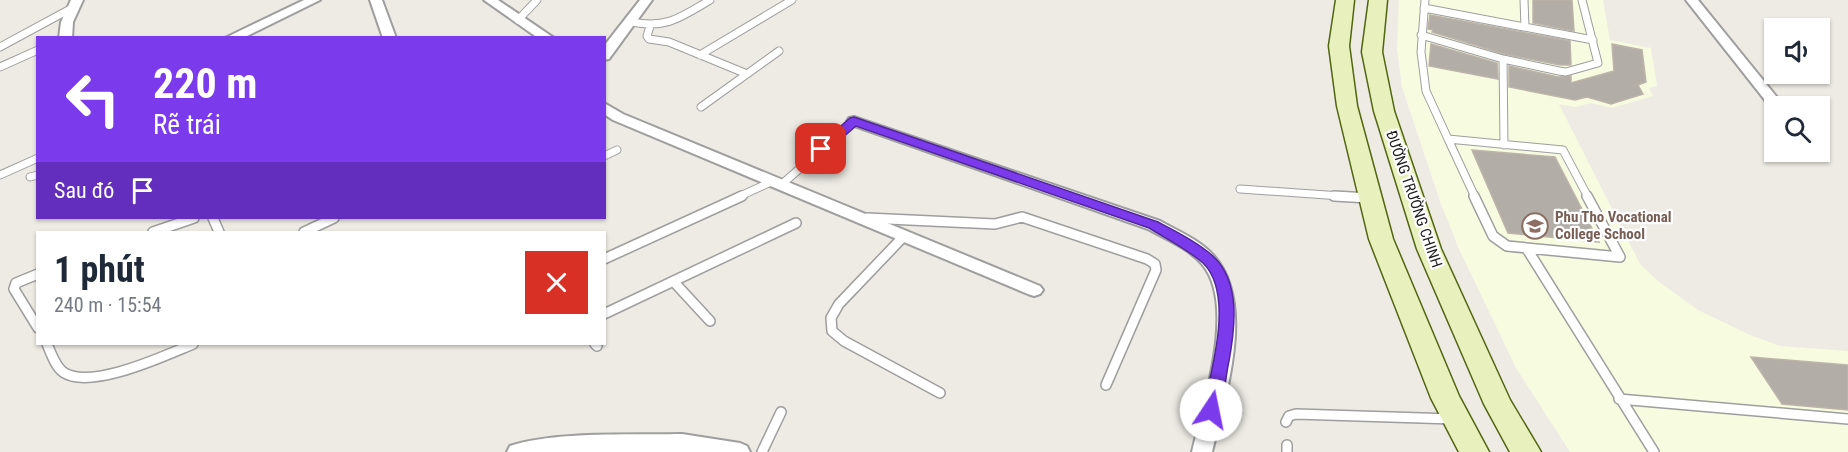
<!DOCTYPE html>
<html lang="vi">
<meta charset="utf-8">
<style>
body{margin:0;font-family:"Roboto Condensed",sans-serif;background:#f2f2f3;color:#1f2937;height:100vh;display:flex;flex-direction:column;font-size:22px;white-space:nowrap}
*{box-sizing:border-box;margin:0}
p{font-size:20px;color:#747a83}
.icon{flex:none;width:33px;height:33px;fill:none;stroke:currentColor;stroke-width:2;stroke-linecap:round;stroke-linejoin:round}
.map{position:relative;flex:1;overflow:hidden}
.sheet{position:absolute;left:36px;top:231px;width:570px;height:114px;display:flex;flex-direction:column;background:#fff;border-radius:0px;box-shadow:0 2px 4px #0004}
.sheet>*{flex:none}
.guide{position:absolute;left:36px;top:36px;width:570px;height:183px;border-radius:0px;box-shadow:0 2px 4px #0004;background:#7c3aed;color:#fff;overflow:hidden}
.tools{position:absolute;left:1764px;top:18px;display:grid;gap:12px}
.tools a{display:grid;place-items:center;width:66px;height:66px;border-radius:0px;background:#fff;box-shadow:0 2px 4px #0004;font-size:30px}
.pin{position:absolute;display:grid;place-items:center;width:51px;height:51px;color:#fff;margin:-26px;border-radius:12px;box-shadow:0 3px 9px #0006}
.me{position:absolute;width:66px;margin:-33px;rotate:11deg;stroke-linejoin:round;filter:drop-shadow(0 0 4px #0008)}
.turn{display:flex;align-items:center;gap:21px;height:126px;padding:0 18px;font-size:27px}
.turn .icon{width:78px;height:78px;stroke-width:2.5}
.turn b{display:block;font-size:42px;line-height:51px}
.then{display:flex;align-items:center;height:57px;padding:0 18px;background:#0003;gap:12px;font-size:22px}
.round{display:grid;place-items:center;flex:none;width:63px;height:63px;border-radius:0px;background:#f2f2f3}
.headline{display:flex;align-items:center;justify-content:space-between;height:102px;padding:0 18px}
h1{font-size:36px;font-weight:700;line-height:45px}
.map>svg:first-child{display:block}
.education{fill:#f7fbe0}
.building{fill:#b2ada7;stroke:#bdb4a9;stroke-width:1.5}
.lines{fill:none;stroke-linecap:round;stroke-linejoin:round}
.lane-far1-casing{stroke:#9e9e9e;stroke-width:9}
.lane-casing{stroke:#9e9e9e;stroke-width:12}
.street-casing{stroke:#9e9e9e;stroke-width:4}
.secondary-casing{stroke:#526612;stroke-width:3}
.lane-far1{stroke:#fff;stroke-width:7}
.lane{stroke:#fff;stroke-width:9}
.street{fill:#fff;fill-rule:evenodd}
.secondary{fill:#e8f1be;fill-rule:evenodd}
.route{fill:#7c3aed;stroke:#51269a;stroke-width:1.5}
.labels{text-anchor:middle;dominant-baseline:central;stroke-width:4.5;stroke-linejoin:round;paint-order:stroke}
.street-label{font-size:15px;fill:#1d1d1d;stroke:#fff}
.education-label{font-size:15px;font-weight:bold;fill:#785e54;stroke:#fff;text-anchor:start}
</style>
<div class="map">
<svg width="1848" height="452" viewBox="0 0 1848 452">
<rect width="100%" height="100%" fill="#edebe4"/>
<path class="education" d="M1399 0H1603L1610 40 1651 48 1657 86 1649 88 1653 96 1612 108 1591 103 1575 107 1559 104 1640 264 1658 281 1698 310 1750 335 1780 346 1848 351V452H1570L1516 368 1459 249 1441 204 1402 87 1397 49Z"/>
<path class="building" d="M1533 0H1572L1574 31 1533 23Z
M1430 15 1570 41 1571 65H1560L1504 54 1432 32 1433 30 1428 29Z
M1431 44 1497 63 1498 79 1429 66Z
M1612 44 1642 50 1646 82 1638 85 1643 94 1611 104 1587 97 1575 100 1509 87V66L1558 77 1571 76V83L1614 71Z
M1472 150 1555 157 1599 242 1508 233Z
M1751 357 1848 365V410L1782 404Z"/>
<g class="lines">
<g class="lane-far1-casing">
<path id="lane-far1" d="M1425 0 1421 52 1426 91 1448 139
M1524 0 1525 27
M1424 8 1593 40
M518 20 537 0
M632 22C667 29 681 17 710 0
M650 26 647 36 649 39 669 42 747 74
M1421 35 1503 59 1559 71 1566 72 1598 63 1582 0
M0 47 74 7
M700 55 792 0
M1503 59 1504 145
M0 67 38 50
M701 107 779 51
M1448 139 1563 150 1588 197
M1448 139 1475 197
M604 156 617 150
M0 175 38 158
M30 177 38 175
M781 185 854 121
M1240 189 1355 197
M738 197 773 181"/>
</g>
<g class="lane-casing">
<path id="lane" d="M1334 196 1369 198
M1474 196 1493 236 1507 246 1620 257 1587 196
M213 218 219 232
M867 218 995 224 1022 217 1147 259 1155 264 1156 270 1106 385
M153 232 194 218
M304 232 334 218
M904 236 839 304 831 318 832 331 844 341 940 393
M1527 249 1654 452
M604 259 742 196
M38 274 16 283 14 289 38 328
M674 282 710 321
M604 314 796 223
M47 344C51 353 55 366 63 372 90 391 166 355 193 344
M595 344 597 346
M1619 399 1848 419
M1286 422 1289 416 1296 414 1453 419
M1287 445V452
M762 452 781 412"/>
</g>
<g class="street-casing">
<path id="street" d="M71 0H83L73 22 72 38H59L61 22Z
M304 0H320L243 38H225Z
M370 0H382L396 38H383Z
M484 0H498L554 38H538Z
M640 0H652L609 59 604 60V46Z
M1686 0H1698L1784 106H1774V110L1772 109Z
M604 103 623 114 1040 286 1043 290 1040 294 1034 296 1028 294 613 120 604 114Z
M854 117 1160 221C1178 231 1200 240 1214 256 1256 303 1225 397 1212 452H1192C1203 405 1237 305 1202 264 1188 248 1166 239 1148 229L849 124 847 121 849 118Z
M682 434 740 443 747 446 750 452H507L510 446C554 431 633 435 682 434Z"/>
</g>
<g class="secondary-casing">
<path id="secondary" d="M1336 0H1354L1349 46 1357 106 1393 239 1459 396 1489 452H1459L1431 398 1369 239 1337 106 1329 46Z
M1369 0H1387L1382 52 1394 111 1441 249 1510 400 1541 452H1510L1484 404 1417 249 1374 111 1362 52Z"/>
</g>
<use href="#lane-far1" class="lane-far1"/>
<use href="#lane" class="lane"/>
<use href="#street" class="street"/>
<use href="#secondary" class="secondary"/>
</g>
<path class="route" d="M854 117 1158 222C1177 232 1197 242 1213 256 1241 282 1235 328 1229 361 1225 378 1225 400 1217 415L1211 417 1205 415 1203 410C1211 372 1235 294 1203 263 1187 249 1167 239 1149 228L856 126 826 152H817L815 149 817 147 850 118Z"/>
<defs>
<g id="university-ring" transform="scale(1.35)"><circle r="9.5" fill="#fff" stroke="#8d6e63" stroke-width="1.5"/><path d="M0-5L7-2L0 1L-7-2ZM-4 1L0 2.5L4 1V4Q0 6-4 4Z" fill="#8d6e63"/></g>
</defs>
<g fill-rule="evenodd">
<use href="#university-ring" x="1535" y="226"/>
</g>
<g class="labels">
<g class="street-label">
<text transform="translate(1414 199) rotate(71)">ĐƯỜNG TRƯỜNG CHINH</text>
</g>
<g class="education-label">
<text x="1555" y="217">Phu Tho Vocational<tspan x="1555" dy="17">College School</tspan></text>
</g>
</g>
</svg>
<div class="tools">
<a><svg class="icon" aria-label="sound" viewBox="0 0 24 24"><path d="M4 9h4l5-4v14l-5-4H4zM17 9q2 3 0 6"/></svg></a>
<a><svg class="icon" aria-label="search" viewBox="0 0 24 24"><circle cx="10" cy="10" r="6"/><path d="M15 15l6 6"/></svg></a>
</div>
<div class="pin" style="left:821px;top:149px;background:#d93025"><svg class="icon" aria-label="arrive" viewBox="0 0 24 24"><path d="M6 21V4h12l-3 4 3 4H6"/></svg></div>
<svg class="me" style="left:1211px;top:410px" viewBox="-20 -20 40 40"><circle r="19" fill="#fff"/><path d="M0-13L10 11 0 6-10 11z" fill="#7c3aed"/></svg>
<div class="guide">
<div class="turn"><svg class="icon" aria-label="left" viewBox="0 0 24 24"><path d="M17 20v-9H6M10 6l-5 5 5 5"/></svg><div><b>220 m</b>Rẽ trái</div></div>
<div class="then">Sau đó<svg class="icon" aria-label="arrive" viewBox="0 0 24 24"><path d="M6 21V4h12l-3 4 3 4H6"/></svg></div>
</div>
<section class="sheet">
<div class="headline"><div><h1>1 phút</h1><p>240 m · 15:54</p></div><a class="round" style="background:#d93025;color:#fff"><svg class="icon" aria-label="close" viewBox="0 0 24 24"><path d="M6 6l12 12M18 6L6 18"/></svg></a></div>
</section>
</div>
